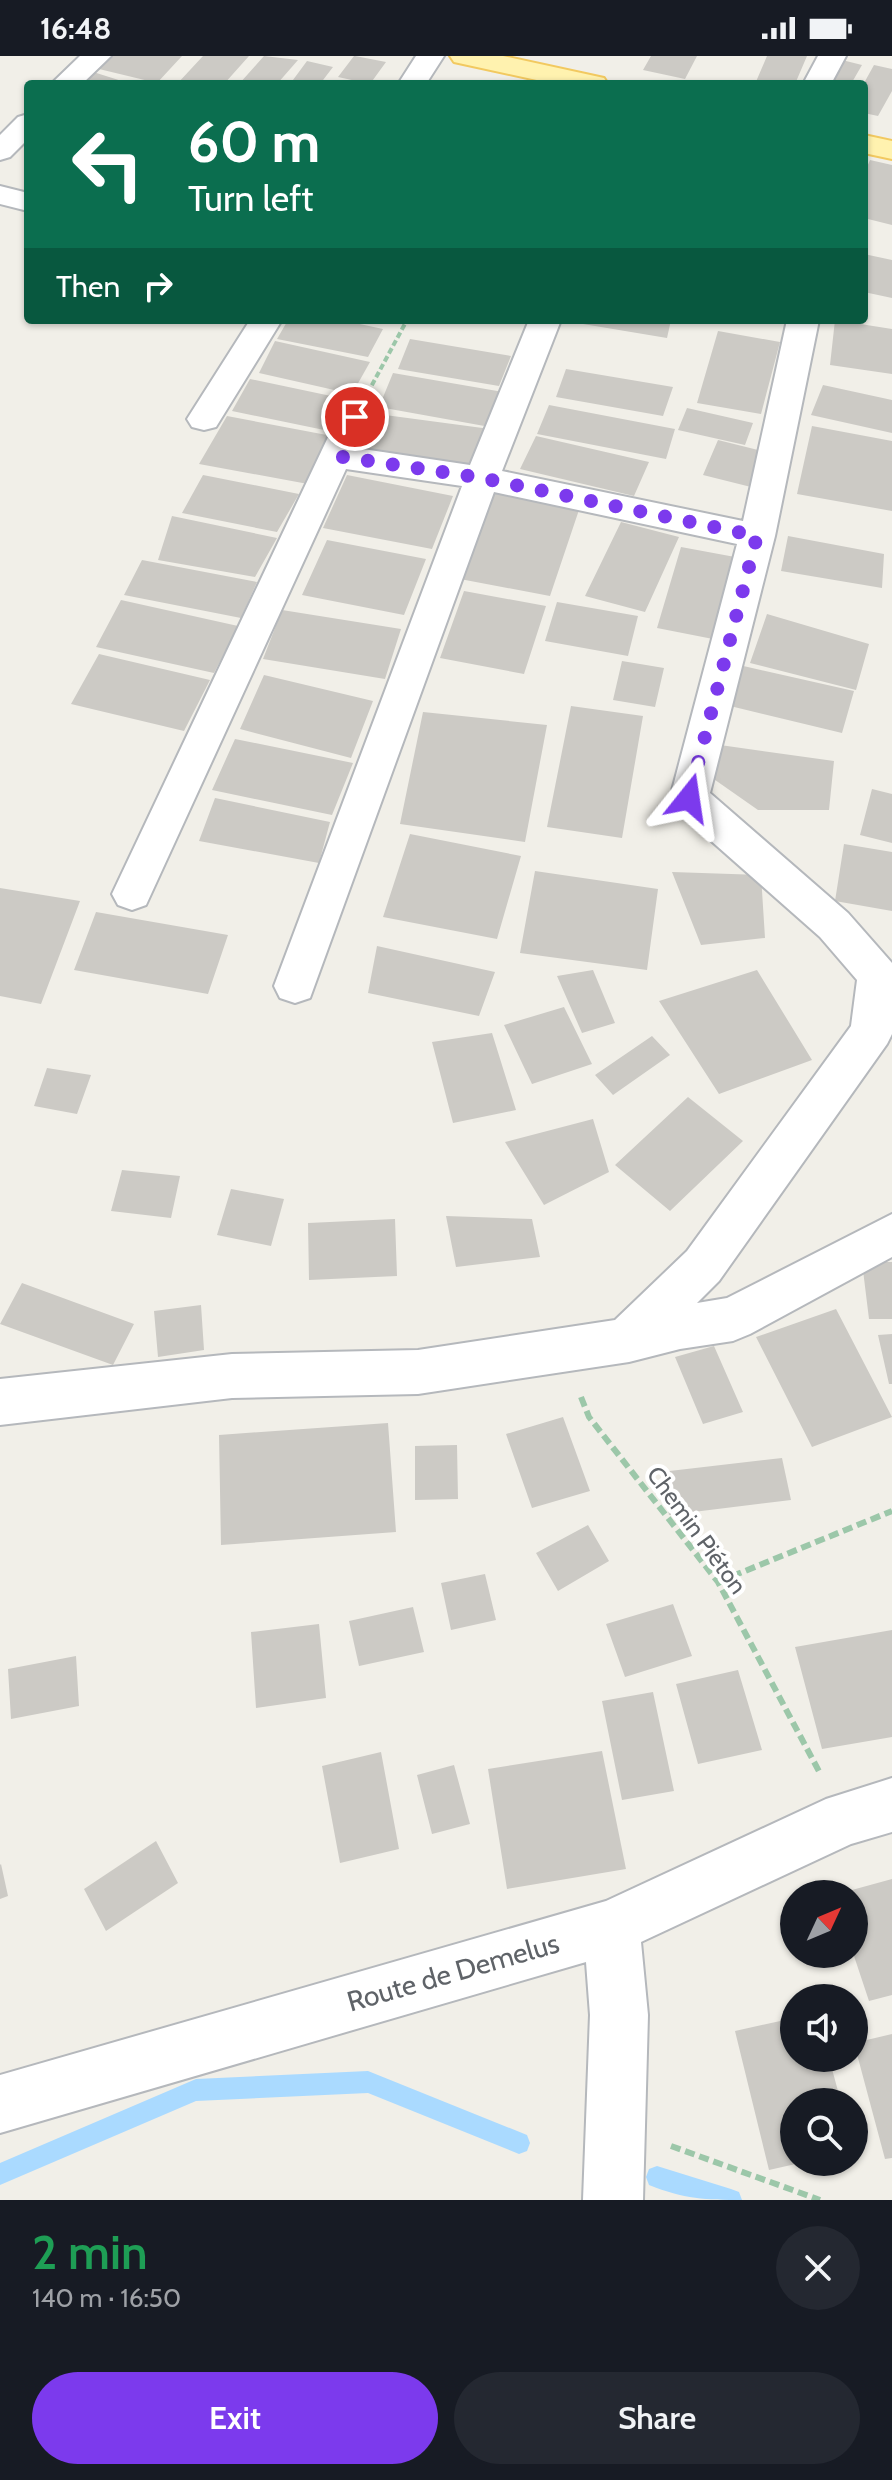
<!DOCTYPE html>
<meta charset="utf-8">
<style>
body{margin:0;font-family:Cabin,sans-serif;background:#242831;color:#f1f3f6;height:100vh;display:flex;flex-direction:column;font-size:30px;white-space:nowrap}
*{box-sizing:border-box;margin:0}
p{font-size:26px;color:#9ea1a6}
.icon{flex:none;width:44px;height:44px;fill:none;stroke:currentColor;stroke-width:2;stroke-linecap:round;stroke-linejoin:round}
.map{position:relative;height:2144px;overflow:hidden}
.sheet{display:flex;flex-direction:column;background:#171b24;flex:1}
.sheet>*{flex:none}
.hud{position:absolute;left:24px;top:24px;width:844px;height:244px;border-radius:8px;box-shadow:0 2px 6px #0004;background:#0b6e4f;color:#fff;overflow:hidden}
.needle{width:52px;rotate:46deg}
.buttons{position:absolute;left:780px;top:1824px;display:grid;gap:16px}
.buttons a{display:grid;place-items:center;width:88px;height:88px;border-radius:50%;background:#171b24;box-shadow:0 2px 6px #0004;font-size:40px}
.pin{position:absolute;display:grid;place-items:center;width:68px;height:68px;color:#fff;margin:-34px;border:4px solid #fff;border-radius:50%;box-shadow:0 2px 8px #0007}
.me{position:absolute;width:88px;margin:-44px;rotate:15deg;stroke-linejoin:round;filter:drop-shadow(0 0 6px #0008)}
.turn{display:flex;align-items:center;gap:28px;height:168px;padding:0 32px;font-size:36px}
.turn .icon{width:104px;height:104px;stroke-width:2.5}
.turn b{display:block;font-size:56px;line-height:68px}
.then{display:flex;align-items:center;height:76px;padding:0 32px;background:#0003;gap:16px;font-size:30px}
.round{display:grid;place-items:center;flex:none;width:84px;height:84px;border-radius:42px;background:#242831}
.head{display:flex;align-items:center;justify-content:space-between;height:136px;padding:0 32px}
h1{font-size:48px;font-weight:600;line-height:60px;color:#1e9e55}
.button{display:flex;gap:16px;margin-top:auto;padding:16px 32px}
.button a{flex:1;height:92px;border-radius:48px;background:#7c3aed;color:#fff;font-size:32px;font-weight:600;line-height:92px;text-align:center}
.button a+a{background:#242831;color:#f1f3f6}
.status{display:flex;justify-content:space-between;align-items:center;height:56px;padding:0 40px;background:#171b24;direction:ltr}
.status svg{height:22px;fill:currentColor}
.map>svg:first-child{display:block}
.lines{fill:none;stroke-linecap:round;stroke-linejoin:round}
.stream{fill:#aadaff;fill-rule:evenodd}
.building{fill:#cccac5}
.minor-casing{stroke:#b5b8bc;stroke-width:4}
.primary-casing{stroke:#f2c960;stroke-width:4}
.path-far1{stroke:#9cc7a9;stroke-width:4;stroke-dasharray:6 3;stroke-linecap:butt}
.path{stroke:#9cc7a9;stroke-width:6;stroke-dasharray:10 5;stroke-linecap:butt}
.minor{fill:#fff;fill-rule:evenodd}
.primary{fill:#fff2af;fill-rule:evenodd}
.route{stroke:#7c3aed;stroke-width:14;stroke-dasharray:0 25.2}
.labels{text-anchor:middle;dominant-baseline:central;stroke-width:8;stroke-linejoin:round;paint-order:stroke}
.street-label{font-size:24px;fill:#5f6368;stroke:#fff}
.near-street-label{font-size:28px;fill:#5f6368;stroke:#fff}
</style>
<div class="status"><b>16:48</b><svg viewBox="0 0 49 12"><path d="M0 12V9h3v3zM5 12V6h3v6zM10 12V3h3v9zM15 12V0h3v12zM26 1h20v11H26zM47 4h2v5h-2z"/></svg></div>
<div class="map">
<svg width="892" height="2144" viewBox="0 0 892 2144">
<rect width="100%" height="100%" fill="#f1efe8"/>
<g class="lines">
<path class="stream" d="M368 2015 527 2079 530 2087 527 2095 519 2098 368 2037 196 2045 0 2129V2107L196 2023Z
M657 2110 731 2133 739 2136 742 2144C706 2144 684 2143 649 2129L646 2121 649 2113Z"/>
</g>
<path class="building" d="M112 0H182L157 27 99 13Z
M203 0H249L224 28H177Z
M264 0 298 4 277 28H239Z
M354 0H355L386 6 370 28 338 21Z
M651 0H697L685 23 643 14Z
M767 0H807L795 28H755Z
M842 4 862 9 851 28H827Z
M307 5 333 11 320 28H290Z
M874 9 892 13V35L878 60 864 57V27Z
M87 14 128 27V28H71Z
M870 104 892 109V169L864 162V118Z
M864 198 892 204V242L864 236Z
M288 264H341L383 273 368 301 277 283Z
M586 264H671L667 282 583 268Z
M835 264 892 273V318L830 309Z
M718 275 780 286 761 358 697 347Z
M410 283 511 300 499 330 398 313Z
M275 285 370 306 352 338 259 317Z
M566 313 673 331 663 360 556 341Z
M393 317 503 336 490 371 379 351Z
M250 323 350 344 329 375 232 355Z
M823 329 892 344V377L811 359Z
M549 349 675 373 666 403 537 378Z
M687 352 753 367 745 389 678 374Z
M370 357 490 373 468 415 352 396Z
M227 360 332 380 308 428 199 408Z
M812 370 892 385V455L797 438Z
M536 380 649 406 634 440 520 413Z
M718 384 770 397 755 432 703 419Z
M203 419 299 438 277 476 182 457Z
M347 419 453 440 432 493 323 472Z
M496 432 581 448 550 540 460 523Z
M172 460 277 482 255 521 158 504Z
M621 466 679 481 645 556 585 540Z
M788 480 884 498 882 532 781 515Z
M327 484 426 503 404 559 302 539Z
M681 491 735 501 713 583 657 572Z
M142 504 257 526 241 562 124 539Z
M464 535 546 550 524 618 440 602Z
M121 544 238 570 214 617 96 591Z
M557 546 638 560 628 600 545 585Z
M282 554 401 573 385 623 263 603Z
M767 558 869 588 856 634 750 607Z
M99 598 210 624 184 675 71 648Z
M622 605 664 612 655 651 613 644Z
M739 609 854 635 842 677 726 649Z
M264 619 373 645 351 702 240 673Z
M571 650 643 660 622 782 547 771Z
M423 656 547 669 525 786 400 768Z
M235 683 353 707 332 759 212 734Z
M713 688 834 705 829 754H758L708 719Z
M872 733 892 738V787L860 779Z
M215 742 330 766 319 807 199 785Z
M410 778 521 800 497 883 383 861Z
M844 788 892 796V855L835 845Z
M535 815 658 833 647 914 520 897Z
M672 816 761 819 765 882 701 889Z
M0 832 80 845 41 948 0 940Z
M96 856 228 879 208 938 74 914Z
M377 890 495 916 479 960 368 937Z
M593 914 615 967 582 977 557 920Z
M757 914 812 1004 719 1038 659 945Z
M564 951 592 1008 532 1028 504 969Z
M492 977 516 1054 453 1067 432 986Z
M652 980 670 999 613 1039 595 1019Z
M47 1012 91 1019 77 1058 34 1050Z
M688 1041 743 1085 670 1155 615 1109Z
M593 1063 609 1116 544 1149 505 1086Z
M122 1114 180 1120 171 1162 111 1155Z
M231 1133 284 1143 271 1190 217 1179Z
M446 1160 532 1163 540 1201 456 1211Z
M395 1163 397 1220 309 1224 308 1167Z
M862 1206H892V1263H869Z
M22 1227 134 1268 113 1309 0 1268Z
M201 1249 204 1294 158 1301 154 1255Z
M836 1253 892 1361 812 1391 756 1281Z
M892 1278V1328H889L878 1279Z
M714 1290 743 1356 703 1368 675 1301Z
M563 1361 590 1435 532 1452 506 1378Z
M388 1367 396 1476 221 1489 219 1379Z
M457 1389 458 1443 415 1444V1390Z
M782 1402 791 1444 669 1459 661 1416Z
M588 1469 609 1505 558 1535 536 1497Z
M485 1518 496 1564 451 1574 441 1527Z
M673 1548 692 1600 625 1621 606 1568Z
M413 1551 424 1596 359 1610 349 1565Z
M319 1568 326 1642 256 1652 251 1576Z
M892 1574V1681L822 1693 795 1591Z
M76 1600 79 1650 11 1663 8 1613Z
M738 1614 762 1694 698 1708 676 1628Z
M653 1636 674 1735 622 1744 602 1645Z
M602 1695 626 1813 507 1833 488 1713Z
M381 1696 399 1793 340 1807 322 1710Z
M454 1709 470 1768 432 1778 417 1719Z
M156 1785 178 1827 106 1875 84 1833Z
M1 1808 8 1840 0 1843V1809Z
M892 1823V1939L869 1945 854 1900V1838L841 1837Z
M794 1962V2002H829L841 2046H794V2106L800 2107 769 2114 735 1975Z
M892 1978V2102L885 2103 854 1987Z"/>
<g class="lines">
<g class="minor-casing">
<path id="minor" d="M80 0H111L82 28H51Z
M416 0H444L426 28H398Z
M818 0H846L831 28H803Z
M28 58V83L10 101 0 104V79L18 61Z
M0 130 28 137V155L0 148Z
M250 264H282L216 371 204 374 192 371 187 363Z
M529 264H561L502 415 743 465 787 264H819L775 480 710 737 848 857 892 907V978L887 988 719 1225 697 1247 727 1242 892 1158V1201L750 1278 733 1285 680 1293 629 1306 418 1338 232 1342 0 1369V1323L232 1298 418 1294 615 1264 687 1195 851 970 857 924 820 881 675 753 670 742 737 488 494 436 310 942 295 947 280 942 274 930 462 430 346 413 146 849 132 854 118 849 112 838 330 377 342 374 354 377 359 385 356 392 470 409Z
M892 1722V1776L851 1788 641 1886 648 1959 643 2144H583L590 1959 586 1906 0 2077V2019L606 1845 826 1743Z"/>
</g>
<g class="primary-casing">
<path id="primary" d="M450 0H503L604 22 608 28H555L454 6Z
M864 79 892 85V103L864 97Z"/>
</g>
<path class="path-far1" d="M359 353 407 264"/>
<path class="path" d="M581 1341 589 1361 718 1526 821 1719
M718 1526 892 1455
M671 2090 820 2144"/>
<use href="#minor" class="minor"/>
<use href="#primary" class="primary"/>
</g>
<g class="lines">
<path class="route" d="M355 361 336 400 482 422 757 480 689 742"/>
</g>
<g class="labels">
<g class="street-label">
<text transform="translate(697 1474) rotate(54)">Chemin Piéton</text>
</g>
<g class="near-street-label">
<text transform="translate(453 1916) rotate(-16)">Route de Demelus</text>
</g>
</g>
</svg>
<div class="buttons">
<a><svg class="needle" viewBox="-14 -14 28 28"><path d="M0-13l5 13h-10z" fill="#e53935"/><path d="M0 13l5-13h-10z" fill="#9ea1a6"/></svg></a>
<a><svg class="icon" aria-label="sound" viewBox="0 0 24 24"><path d="M4 9h4l5-4v14l-5-4H4zM17 9q2 3 0 6"/></svg></a>
<a><svg class="icon" aria-label="search" viewBox="0 0 24 24"><circle cx="10" cy="10" r="6"/><path d="M15 15l6 6"/></svg></a>
</div>
<div class="pin" style="left:355px;top:361px;background:#d93025"><svg class="icon" aria-label="arrive" viewBox="0 0 24 24"><path d="M6 21V4h12l-3 4 3 4H6"/></svg></div>
<svg class="me" style="left:689px;top:742px" viewBox="-20 -20 40 40"><path d="M0-17L14 15 0 8-14 15z" fill="#7c3aed" stroke="#fff" stroke-width="4"/></svg>
<div class="hud">
<div class="turn"><svg class="icon" aria-label="left" viewBox="0 0 24 24"><path d="M17 20v-9H6M10 6l-5 5 5 5"/></svg><div><b>60 m</b>Turn left</div></div>
<div class="then">Then<svg class="icon" aria-label="right" viewBox="0 0 24 24"><path d="M7 20v-9h11M14 6l5 5-5 5"/></svg></div>
</div>
</div>
<section class="sheet">
<div class="head"><div><h1>2 min</h1><p>140 m · 16:50</p></div><a class="round"><svg class="icon" aria-label="close" viewBox="0 0 24 24"><path d="M6 6l12 12M18 6L6 18"/></svg></a></div>
<div class="button"><a>Exit</a><a>Share</a></div>
</section>
